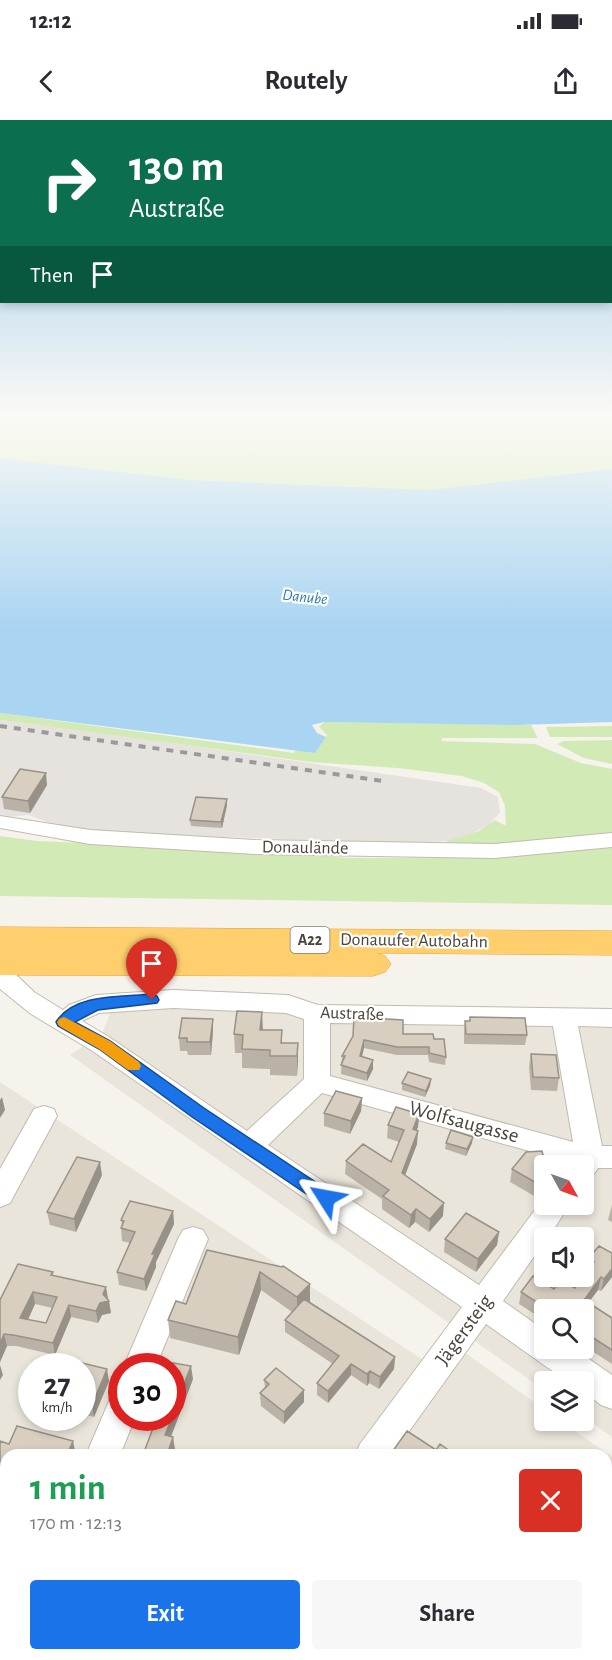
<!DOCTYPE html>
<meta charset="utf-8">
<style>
body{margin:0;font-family:"Alegreya Sans",sans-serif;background:#f7f7f7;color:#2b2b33;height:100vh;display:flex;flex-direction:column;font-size:22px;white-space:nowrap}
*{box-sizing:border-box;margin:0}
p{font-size:20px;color:#7c7c81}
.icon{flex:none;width:33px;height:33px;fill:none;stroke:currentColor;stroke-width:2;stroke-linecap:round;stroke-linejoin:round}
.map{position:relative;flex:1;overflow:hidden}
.sheet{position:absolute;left:0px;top:1329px;width:612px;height:212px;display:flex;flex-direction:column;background:#fff;border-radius:18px 18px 0 0;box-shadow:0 3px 9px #0003}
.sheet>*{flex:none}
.hud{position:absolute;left:0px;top:0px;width:612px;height:183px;box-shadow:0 3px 9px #0003;background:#0b6e4f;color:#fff;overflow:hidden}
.needle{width:39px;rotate:130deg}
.buttons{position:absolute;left:534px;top:1035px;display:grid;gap:12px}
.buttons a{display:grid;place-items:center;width:60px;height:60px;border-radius:6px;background:#fff;box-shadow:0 3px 9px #0003;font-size:30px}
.speed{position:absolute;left:18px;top:1233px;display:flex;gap:12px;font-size:30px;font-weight:700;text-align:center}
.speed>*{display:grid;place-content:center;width:78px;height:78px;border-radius:50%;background:#fff;box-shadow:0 3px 9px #0003;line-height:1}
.speed small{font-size:15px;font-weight:400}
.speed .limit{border:9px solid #d22;background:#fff;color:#111}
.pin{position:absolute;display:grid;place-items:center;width:51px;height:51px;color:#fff;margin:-62px -26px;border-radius:50% 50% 50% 0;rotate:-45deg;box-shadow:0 0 6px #0007}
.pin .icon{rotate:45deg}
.me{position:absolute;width:66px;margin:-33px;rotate:304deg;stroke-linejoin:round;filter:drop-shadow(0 0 4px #0008)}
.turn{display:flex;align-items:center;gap:21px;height:126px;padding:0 30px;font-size:27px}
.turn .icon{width:78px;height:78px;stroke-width:2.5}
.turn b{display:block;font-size:42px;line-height:51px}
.then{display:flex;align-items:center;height:57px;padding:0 30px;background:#0003;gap:12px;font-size:22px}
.round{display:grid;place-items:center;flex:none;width:63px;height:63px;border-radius:6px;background:#f7f7f7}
.summary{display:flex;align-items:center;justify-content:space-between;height:102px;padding:0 30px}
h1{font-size:36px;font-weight:700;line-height:45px;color:#1e9e55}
.primary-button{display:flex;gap:12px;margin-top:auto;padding:12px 30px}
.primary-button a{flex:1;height:69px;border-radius:6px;background:#1a73e8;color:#fff;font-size:24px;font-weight:700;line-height:69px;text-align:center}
.primary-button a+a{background:#f7f7f7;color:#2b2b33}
.status{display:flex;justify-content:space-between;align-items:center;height:42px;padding:0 30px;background:#fff;direction:ltr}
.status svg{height:16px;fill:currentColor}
header{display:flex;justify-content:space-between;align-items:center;height:78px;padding:0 30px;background:#fff;font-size:27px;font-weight:700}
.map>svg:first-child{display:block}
.residential{fill:#eae5da;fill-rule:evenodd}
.industrial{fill:#e6e2dd}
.green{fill:#d2eab5}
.water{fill:#a9d4f2}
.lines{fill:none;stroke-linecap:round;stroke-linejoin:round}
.minor-casing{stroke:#c2bbae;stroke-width:2}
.highway-casing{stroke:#e0a43c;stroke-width:1}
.minor{fill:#fff;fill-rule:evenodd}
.highway{fill:#ffcf6e;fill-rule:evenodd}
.rail{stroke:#9a9a9a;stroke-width:4;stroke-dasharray:7 7;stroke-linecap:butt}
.wall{fill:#bab2a6;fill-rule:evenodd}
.shaded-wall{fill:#979187}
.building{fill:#d8cfc1;stroke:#979187;stroke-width:1.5;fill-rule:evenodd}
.route{fill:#1a73e8;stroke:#114b97;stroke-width:1.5}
.slow{fill:#f59e0b}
.labels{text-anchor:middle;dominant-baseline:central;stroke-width:4.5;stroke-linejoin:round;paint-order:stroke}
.far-water-label{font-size:16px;font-style:italic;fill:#2e7ab2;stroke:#fff}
.shield{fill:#fff;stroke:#817c74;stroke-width:1.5}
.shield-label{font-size:16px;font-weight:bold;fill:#4b4439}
.street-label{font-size:18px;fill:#4b4439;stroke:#fff}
.near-street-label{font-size:21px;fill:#4b4439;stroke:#fff}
</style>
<div class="status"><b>12:12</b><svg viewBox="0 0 49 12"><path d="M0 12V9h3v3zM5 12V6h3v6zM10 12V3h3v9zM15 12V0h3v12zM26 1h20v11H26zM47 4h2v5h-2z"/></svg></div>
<header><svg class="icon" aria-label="back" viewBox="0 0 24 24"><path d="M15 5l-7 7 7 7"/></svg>Routely<svg class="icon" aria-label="share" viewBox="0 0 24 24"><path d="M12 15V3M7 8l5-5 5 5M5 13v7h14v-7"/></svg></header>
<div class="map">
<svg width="612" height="1540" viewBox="0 0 612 1540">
<rect width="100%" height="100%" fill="#f6f3ec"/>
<path class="residential" d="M113 886 612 893V1317L584 1297V1262H544V1270L70 935 102 914ZM544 1046H584V1084H544ZM544 1118H584V1156H544ZM544 1190H584V1228H544Z
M0 962 426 1242 444 1218 544 1289V1300L561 1301 612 1337V1540L0 1538ZM32 1246H82V1298H32ZM122 1246H172V1298H122ZM6 1335H606V1534H6Z"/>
<path class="industrial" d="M0 600 76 609 481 668 498 677 500 693 487 706 462 718 447 721 402 723 84 712 59 706 28 695 0 698Z"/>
<path class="green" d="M0 296H612V349L429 370 191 360 0 338Z
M0 593 294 633 296 630 315 633 327 615 319 607 324 602 531 605 538 618H442V621L535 624 581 643 612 649V712L534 723 442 726 447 721 479 711 495 700 506 706 505 686 499 672 484 663 462 656 398 648 310 642 25 603 0 600Z
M612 606V617H550L546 607Z
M612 620V644L584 638 557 624 564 621Z
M0 716 37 721 268 731 347 738H474L612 726V785L0 776Z"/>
<path class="water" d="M0 338 191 360 429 370 612 349V602L516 605 324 602 312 605 317 613 326 617 315 633 0 593Z"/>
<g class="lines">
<g class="minor-casing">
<path id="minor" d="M0 696 90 710 255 720 495 724 612 713V727L495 738 255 734 90 724 0 708Z
M0 846 9 848 34 872 63 890 69 885 96 875 173 870 288 875 318 885 612 889V907L578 906 602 1026H612V1048H598L594 1054 584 1057V1046H570L572 1043 322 973 268 1025 479 1165 544 1078V1084H570L548 1118H544V1122L503 1181 544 1210V1228H573L612 1255V1289L601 1285 584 1272V1262H568L486 1204 392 1335H355L360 1324 462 1187 91 930 31 894 0 869ZM173 888 286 893 304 899V959L247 1011 109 917 82 901 99 893ZM330 903 553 906 573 1022 330 956Z
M44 986 54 989 57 996 10 1083 0 1087V1049L34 989Z
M193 1107 203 1110 208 1119 156 1246H124L178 1119 183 1110Z
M122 1275V1298H135L120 1335H86L110 1279Z
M0 1376 6 1378V1412L0 1410Z
M473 1534H529L531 1540H476Z"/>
</g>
<g class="highway-casing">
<path id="highway" d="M0 807 612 811V835L377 833 385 836 391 844 385 852 373 856 0 855V831H116H0Z"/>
</g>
<use href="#minor" class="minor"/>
<use href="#highway" class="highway"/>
<path class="rail" d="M0 606 383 661"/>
</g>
<path class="wall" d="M47 665 30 693 4 689 2 677Z
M227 679V685L222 708 191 706 190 700Z
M470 897 527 915 525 925 464 924V911L465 901H469Z
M213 899V911L211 935H188L187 931H180L179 918Z
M263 910H282V923H298L297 956 270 955V949L242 948V933H235L234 914Z
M403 914 434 919 446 937 445 945 429 942 428 935H397L364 928 362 936 373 949 367 961 341 954 342 936 353 916Z
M531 934 559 958 557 971 531 970 529 947Z
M431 959 430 966 425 977 402 970V963Z
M362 978 361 991 350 1014 324 1006V993Z
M419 994 418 1007 416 1010 417 1024 405 1055 443 1096 429 1112 415 1102 409 1108 382 1089V1079L345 1054 346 1041 391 1042 399 1022 387 1018 388 1005Z
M446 1023H472L466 1036 445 1029Z
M543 1035 544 1046V1066L536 1077 510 1062 512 1049Z
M102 1055 76 1112 50 1105 47 1092Z
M612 1085V1102L608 1100Z
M173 1091 174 1104 156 1142V1147L146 1171 119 1165 117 1152 130 1123 122 1121 121 1108 122 1106 121 1100Z
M499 1112 497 1125 476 1152 444 1132 445 1119Z
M207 1130 282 1147 310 1182 395 1237 394 1249 379 1269 369 1263 367 1266 351 1255 328 1283 317 1275V1263L333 1244 285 1212V1200L292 1192 261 1170 239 1235 170 1218 168 1200 186 1184Z
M612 1133V1157L601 1171 598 1170 588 1183 612 1198V1244L584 1226V1190H544V1200L519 1184 521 1172 575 1168 587 1152 586 1151 588 1139Z
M53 1152V1156L108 1178 111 1193 102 1195 98 1203 71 1197 55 1235 16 1226H7L0 1242V1180ZM35 1184 52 1188 46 1203 28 1200Z
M82 1246 109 1261 94 1297 82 1294Z
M193 1259 171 1316 175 1329 154 1304 143 1301 142 1298H172Z
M264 1260 304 1282 284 1304 261 1286 260 1273 265 1268Z
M0 1321 6 1335V1370L0 1369Z
M0 1421 6 1422V1479L0 1477Z
M198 1534H231L229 1540H203L199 1539Z"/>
<path class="shaded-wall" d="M46 653 47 665 30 693 28 681Z
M227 679V685L222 708 221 702Z
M262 892 263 911 260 910Z
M213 899V911L211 935 210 922Z
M364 920V928L360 945V936Z
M298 923V942L297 956V936Z
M373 940V949L367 961V953Z
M431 959 430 966 425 977 426 971Z
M2 977 5 990 0 998V980Z
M362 978 361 991 350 1014 351 1001Z
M419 994 418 1007 412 1022 413 1009Z
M418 1011 417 1024 401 1066 402 1053Z
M473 1017 472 1023 466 1036 467 1029Z
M100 1042 102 1055 76 1112 74 1099Z
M544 1056V1066L536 1077 538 1064Z
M444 1083 443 1096 429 1112 430 1099Z
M416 1089 415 1102 409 1108 411 1095Z
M173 1091 174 1104 156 1142V1147L146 1171 144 1159 152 1134Z
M499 1112 497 1125 476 1152 478 1139Z
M612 1149V1157L601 1171 604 1159Z
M260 1152 261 1170 239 1235 238 1217Z
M601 1157 598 1170 583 1190 584 1180Z
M310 1164V1182L297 1196V1177Z
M106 1167 108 1178 107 1181H109L111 1193 102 1195 98 1203 96 1191Z
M33 1172 35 1184 23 1210 20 1198Z
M69 1185 71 1197 55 1235 53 1223Z
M4 1214 7 1226 0 1242V1224Z
M395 1237 394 1249 379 1269 380 1257Z
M351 1244V1255L328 1283V1271Z
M0 1245 3 1255 0 1260Z
M191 1246 193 1259 167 1327 165 1315 172 1298Z
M107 1249 109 1261 94 1297 92 1285Z
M370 1251 369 1263 367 1266V1254Z
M304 1270V1282L284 1304V1292Z
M173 1317 175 1329 173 1335H167Z
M73 1321 76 1335H67Z
M612 1513V1517L606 1528V1523Z
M226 1534H231L229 1540H226Z"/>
<path class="building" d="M20 649 46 653 28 681 2 677Z
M196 677 227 679 221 702 190 700Z
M237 891 262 892 260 910H282L281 923H298L297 936H270V930L242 929 243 915 234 914Z
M354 897 403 900V914H433L434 919H444L446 937 429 933V927H397L364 920 360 936 373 940 367 953 341 945 345 936H342L353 916Z
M470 897 525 898 527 915 466 914 465 901H470Z
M182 898 213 899 210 922H187V918H179Z
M531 934 556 935 559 958 533 957Z
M408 952 431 959 426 971 402 963Z
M336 971 362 978 351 1001 324 993Z
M396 987 419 994 413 1009 418 1011 402 1053 444 1083 430 1099 416 1089 411 1095 383 1076 389 1070 346 1041 363 1024 391 1042 404 1010 388 1005Z
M451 1010 473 1017 467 1029 446 1023Z
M542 1031 543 1035 552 1040 548 1046H544V1056L538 1064 512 1049 526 1032Z
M77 1037 100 1042 74 1099 47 1092Z
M130 1081 173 1091 152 1134H155L144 1159 117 1152 135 1112 121 1108 124 1101 121 1100Z
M466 1093 499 1112 478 1139 445 1119Z
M599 1126 612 1133V1149L604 1159 601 1157 584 1180 612 1198V1230L584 1212V1190H549L521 1172 533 1156 554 1169 561 1160 575 1168 594 1142 588 1139Z
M207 1130 282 1147 283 1146 310 1164 297 1177 260 1152 238 1217 168 1200 176 1181 186 1184Z
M18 1144 53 1152 51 1155 106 1167 103 1174 109 1181 100 1183 96 1191 69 1185 53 1223 13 1215 4 1214 0 1224V1180ZM33 1172 57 1177 46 1203 20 1198Z
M304 1179 395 1237 380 1257 370 1251 367 1254 351 1244 328 1271 317 1263 339 1236 285 1200Z
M74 1241 107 1249 92 1285 82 1282V1246H72Z
M162 1241 191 1246 172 1295V1246H159Z
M276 1248 304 1270 284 1292 260 1273 269 1264 264 1260Z
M154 1298H172L165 1315 173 1317 167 1335H143L156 1300 153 1299Z
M17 1306 73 1321 67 1335H6V1349L4 1353 0 1352V1321L9 1324Z
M407 1311 436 1330 440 1324 454 1334 390 1335Z
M0 1421 6 1422V1469L0 1467Z
M606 1488 612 1492V1513L606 1523Z
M352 1534H371L388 1539 350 1540Z"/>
<linearGradient id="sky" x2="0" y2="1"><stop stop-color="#8fc1ec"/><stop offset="0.58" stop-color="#fbfaf6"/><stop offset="1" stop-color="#fbfaf6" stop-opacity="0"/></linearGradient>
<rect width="612" height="511" fill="url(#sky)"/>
<path class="route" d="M152 874 157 876 159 880 157 883 98 890 75 902 110 921 204 988 332 1073 334 1078 332 1083 326 1085 320 1083 192 997 99 929 58 906 56 902C74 873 122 877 152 874Z"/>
<path class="slow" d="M64 897 110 921 139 942 141 946 139 950H128L99 929 59 906 57 902 59 899Z"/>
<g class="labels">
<g class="far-water-label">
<text transform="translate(305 477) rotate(6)">Danube</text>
</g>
<rect class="shield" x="290.5" y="807" width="39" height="26" rx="4.5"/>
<g class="shield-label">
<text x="310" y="820">A22</text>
</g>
<g class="street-label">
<text transform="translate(305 728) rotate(1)">Donaulände</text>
<text transform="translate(414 821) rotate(1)">Donauufer Autobahn</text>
<text transform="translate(352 894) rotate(2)">Austraße</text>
</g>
<g class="near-street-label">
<text transform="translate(464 1002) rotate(15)">Wolfsaugasse</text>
<text transform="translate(464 1210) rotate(-54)">Jägersteig</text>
</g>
</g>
</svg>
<div class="buttons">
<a><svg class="needle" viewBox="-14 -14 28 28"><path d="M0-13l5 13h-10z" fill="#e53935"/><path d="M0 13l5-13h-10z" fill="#7c7c81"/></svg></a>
<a><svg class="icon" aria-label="sound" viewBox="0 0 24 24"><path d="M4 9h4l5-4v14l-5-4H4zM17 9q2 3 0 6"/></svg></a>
<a><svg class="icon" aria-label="search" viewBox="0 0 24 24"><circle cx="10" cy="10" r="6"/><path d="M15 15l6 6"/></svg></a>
<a><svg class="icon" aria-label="layers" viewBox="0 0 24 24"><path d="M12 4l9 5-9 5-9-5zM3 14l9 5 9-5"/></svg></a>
</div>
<div class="speed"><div>27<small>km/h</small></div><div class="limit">30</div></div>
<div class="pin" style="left:152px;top:880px;background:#d93025"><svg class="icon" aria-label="arrive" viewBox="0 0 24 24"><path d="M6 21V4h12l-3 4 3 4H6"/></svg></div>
<svg class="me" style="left:326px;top:1078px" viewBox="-20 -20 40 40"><path d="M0-17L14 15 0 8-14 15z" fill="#1a73e8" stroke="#fff" stroke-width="4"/></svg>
<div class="hud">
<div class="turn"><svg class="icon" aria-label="right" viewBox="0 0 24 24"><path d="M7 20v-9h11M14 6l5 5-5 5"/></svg><div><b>130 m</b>Austraße</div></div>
<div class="then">Then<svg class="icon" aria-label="arrive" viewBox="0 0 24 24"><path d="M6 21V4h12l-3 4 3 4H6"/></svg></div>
</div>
<section class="sheet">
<div class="summary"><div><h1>1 min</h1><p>170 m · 12:13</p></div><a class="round" style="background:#d93025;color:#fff"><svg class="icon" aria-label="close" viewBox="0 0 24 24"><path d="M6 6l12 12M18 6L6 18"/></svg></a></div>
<div class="primary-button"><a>Exit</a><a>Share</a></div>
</section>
</div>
